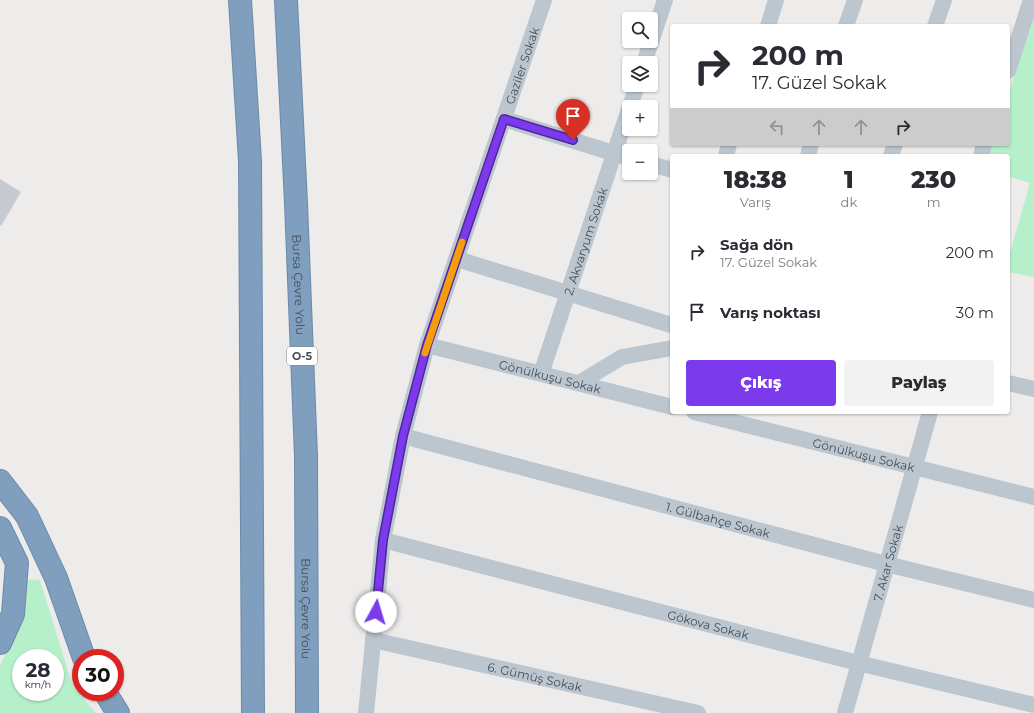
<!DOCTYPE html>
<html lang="tr">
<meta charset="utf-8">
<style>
body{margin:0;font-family:Montserrat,sans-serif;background:#f2f2f3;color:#2b2b33;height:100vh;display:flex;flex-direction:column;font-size:15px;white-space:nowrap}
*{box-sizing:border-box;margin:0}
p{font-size:13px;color:#7c7c81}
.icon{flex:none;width:22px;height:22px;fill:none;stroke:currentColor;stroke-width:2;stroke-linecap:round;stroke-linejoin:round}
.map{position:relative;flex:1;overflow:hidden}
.details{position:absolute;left:670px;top:154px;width:340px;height:260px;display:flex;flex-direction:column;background:#fff;border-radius:4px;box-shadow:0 1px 3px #0004}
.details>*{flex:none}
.guide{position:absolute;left:670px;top:24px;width:340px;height:122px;border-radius:4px;box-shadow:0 1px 3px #0004;background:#fff;color:#2b2b33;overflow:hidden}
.tools{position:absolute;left:622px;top:12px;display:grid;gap:8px}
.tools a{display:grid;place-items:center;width:36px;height:36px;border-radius:4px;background:#fff;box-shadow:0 1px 3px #0004;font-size:20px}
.speed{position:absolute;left:12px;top:649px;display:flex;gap:8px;font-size:20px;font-weight:700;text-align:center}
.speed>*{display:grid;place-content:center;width:52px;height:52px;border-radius:50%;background:#fff;box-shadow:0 1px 3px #0004;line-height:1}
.speed small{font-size:10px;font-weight:400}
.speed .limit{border:6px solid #d22;background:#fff;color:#111}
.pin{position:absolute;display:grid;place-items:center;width:34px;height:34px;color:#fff;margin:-41px -17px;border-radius:50% 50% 50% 0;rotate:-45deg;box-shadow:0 0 4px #0007}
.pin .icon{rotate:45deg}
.me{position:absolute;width:44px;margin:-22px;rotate:6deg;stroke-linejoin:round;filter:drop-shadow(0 0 3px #0008)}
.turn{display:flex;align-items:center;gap:14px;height:84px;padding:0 16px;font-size:18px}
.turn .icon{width:52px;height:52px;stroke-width:2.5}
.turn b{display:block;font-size:28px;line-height:34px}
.lanes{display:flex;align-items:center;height:38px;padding:0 16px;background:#0003;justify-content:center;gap:20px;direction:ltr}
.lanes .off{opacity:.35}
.eta{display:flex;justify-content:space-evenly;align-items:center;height:68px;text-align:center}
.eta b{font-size:24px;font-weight:800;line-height:28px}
.button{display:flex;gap:8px;margin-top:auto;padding:8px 16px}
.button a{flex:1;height:46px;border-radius:4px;background:#7c3aed;color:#fff;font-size:16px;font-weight:800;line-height:46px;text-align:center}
.button a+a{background:#f2f2f3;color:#2b2b33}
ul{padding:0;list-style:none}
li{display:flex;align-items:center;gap:12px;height:60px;padding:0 16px}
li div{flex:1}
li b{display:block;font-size:15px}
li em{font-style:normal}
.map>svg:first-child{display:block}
.green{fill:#b6f0cb;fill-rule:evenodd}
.building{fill:#c8cad1;filter:url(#shadow)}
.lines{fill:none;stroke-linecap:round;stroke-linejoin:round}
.motorway-casing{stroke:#6b8aa9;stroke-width:24}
.minor{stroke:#bbc6cf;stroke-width:16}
.motorway{stroke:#809fbe;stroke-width:22}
.route-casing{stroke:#51269a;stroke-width:10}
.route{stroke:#7c3aed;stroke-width:7}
.slow{stroke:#f59e0b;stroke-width:7}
.labels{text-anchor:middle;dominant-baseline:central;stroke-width:3;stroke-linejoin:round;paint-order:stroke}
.shield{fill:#fff;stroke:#7b848b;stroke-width:1}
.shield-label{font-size:11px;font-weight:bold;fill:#434f59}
.street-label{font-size:12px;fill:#434f59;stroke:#fff}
</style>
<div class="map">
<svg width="1034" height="713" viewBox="0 0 1034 713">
<defs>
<filter id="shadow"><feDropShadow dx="-3.5" dy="3.5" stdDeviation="0" flood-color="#0004"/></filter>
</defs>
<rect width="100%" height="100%" fill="#eeebeb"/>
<path class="green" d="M1034 17V277L1008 272V260L1030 183 1008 176V156H988L992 144H1008V96Z
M24 579 40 580 73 687 96 713H0V665L19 628ZM21 658H55V692H21Z"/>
<path class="building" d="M0 179 21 192 1 226 0 225Z"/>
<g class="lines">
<g class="motorway-casing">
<g id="motorway">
<path d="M240 0 250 161 253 713"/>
<path id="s9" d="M286 0 296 203 306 456 307 713"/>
<path d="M0 481 27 516 56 578 84 658"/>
<path d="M0 528 17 563 13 614 0 643"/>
<path d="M105 692 118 713"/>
</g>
</g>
<g class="minor">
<path d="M768 26 776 0"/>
<path d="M846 26 855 0"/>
<path d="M935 26 944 0"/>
<path d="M644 63 665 0"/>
<path d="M1008 71 1031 0"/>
<path d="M630 107 637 85"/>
<path d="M504 119 629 158"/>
<path d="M726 156 729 144"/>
<path d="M808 156 811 144"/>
<path d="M891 156 895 144"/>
<path d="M981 156 984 144"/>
<path d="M651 164 672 170"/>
<path d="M457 259 671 325"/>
<path id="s1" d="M427 345 672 407"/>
<path id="s2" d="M541 374 629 109"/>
<path d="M579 383 622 357 672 348"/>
<path d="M1008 383 1034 389"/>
<path id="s3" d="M694 412 1034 497"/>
<path id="s4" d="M403 436 886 564 1034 600"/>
<path id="s5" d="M383 540 858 663 1034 705"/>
<path id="s6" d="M373 640 698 713"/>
<path id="s7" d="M366 713 383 540 403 436 427 345 544 0"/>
<path id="s8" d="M845 713 930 412"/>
</g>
<use href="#motorway" class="motorway"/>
</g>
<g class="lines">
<g class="route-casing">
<path id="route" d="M376 612 383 540 403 436 427 345 504 119 573 140"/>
</g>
<use href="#route" class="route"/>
<path class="slow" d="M425 353 462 242"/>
</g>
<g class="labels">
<rect class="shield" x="287" y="347" width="30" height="18" rx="3"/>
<g class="shield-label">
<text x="302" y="356">O-5</text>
</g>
<g class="street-label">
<text stroke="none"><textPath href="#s7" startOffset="669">Gaziler Sokak</textPath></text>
<text stroke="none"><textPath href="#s2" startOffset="140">2. Akvaryum Sokak</textPath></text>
<text stroke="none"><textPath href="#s9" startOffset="285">Bursa Çevre Yolu</textPath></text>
<text stroke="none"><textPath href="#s1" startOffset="127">Gönülkuşu Sokak</textPath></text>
<text stroke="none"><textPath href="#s3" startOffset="175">Gönülkuşu Sokak</textPath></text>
<text stroke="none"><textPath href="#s4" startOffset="326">1. Gülbahçe Sokak</textPath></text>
<text stroke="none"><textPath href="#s8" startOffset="156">7. Akar Sokak</textPath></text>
<text stroke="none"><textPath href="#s9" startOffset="609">Bursa Çevre Yolu</textPath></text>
<text stroke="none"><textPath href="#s5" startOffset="336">Gökova Sokak</textPath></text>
<text stroke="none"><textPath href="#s6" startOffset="166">6. Gümüş Sokak</textPath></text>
</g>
</g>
</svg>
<div class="tools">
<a><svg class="icon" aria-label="search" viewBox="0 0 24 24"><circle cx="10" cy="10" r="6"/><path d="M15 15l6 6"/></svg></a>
<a><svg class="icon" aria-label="layers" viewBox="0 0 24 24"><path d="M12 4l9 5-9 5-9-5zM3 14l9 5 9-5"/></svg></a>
<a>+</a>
<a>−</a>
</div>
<div class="speed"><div>28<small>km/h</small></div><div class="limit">30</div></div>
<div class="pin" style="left:573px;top:140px;background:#d93025"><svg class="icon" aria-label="arrive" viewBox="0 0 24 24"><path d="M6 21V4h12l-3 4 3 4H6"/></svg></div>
<svg class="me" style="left:376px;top:612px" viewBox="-20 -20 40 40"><circle r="19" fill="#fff"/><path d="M0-13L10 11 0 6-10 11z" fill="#7c3aed"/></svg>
<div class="guide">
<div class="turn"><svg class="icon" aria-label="right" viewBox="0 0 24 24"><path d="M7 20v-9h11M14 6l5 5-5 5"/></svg><div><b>200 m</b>17. Güzel Sokak</div></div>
<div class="lanes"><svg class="icon off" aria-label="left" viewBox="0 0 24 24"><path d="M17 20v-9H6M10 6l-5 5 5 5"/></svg><svg class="icon off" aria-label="ahead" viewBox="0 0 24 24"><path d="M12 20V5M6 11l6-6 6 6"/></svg><svg class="icon off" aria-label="ahead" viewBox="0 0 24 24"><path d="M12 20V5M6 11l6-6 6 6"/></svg><svg class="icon" aria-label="right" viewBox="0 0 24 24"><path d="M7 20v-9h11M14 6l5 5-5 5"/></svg></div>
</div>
<section class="details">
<div class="eta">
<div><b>18:38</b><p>Varış</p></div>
<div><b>1</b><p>dk</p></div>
<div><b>230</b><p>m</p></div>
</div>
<ul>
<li><svg class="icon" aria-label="right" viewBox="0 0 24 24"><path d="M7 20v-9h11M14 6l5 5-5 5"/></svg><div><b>Sağa dön</b><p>17. Güzel Sokak</p></div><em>200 m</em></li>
<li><svg class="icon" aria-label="arrive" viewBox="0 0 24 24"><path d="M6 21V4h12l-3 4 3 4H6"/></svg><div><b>Varış noktası</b></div><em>30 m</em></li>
</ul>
<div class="button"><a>Çıkış</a><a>Paylaş</a></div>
</section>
</div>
